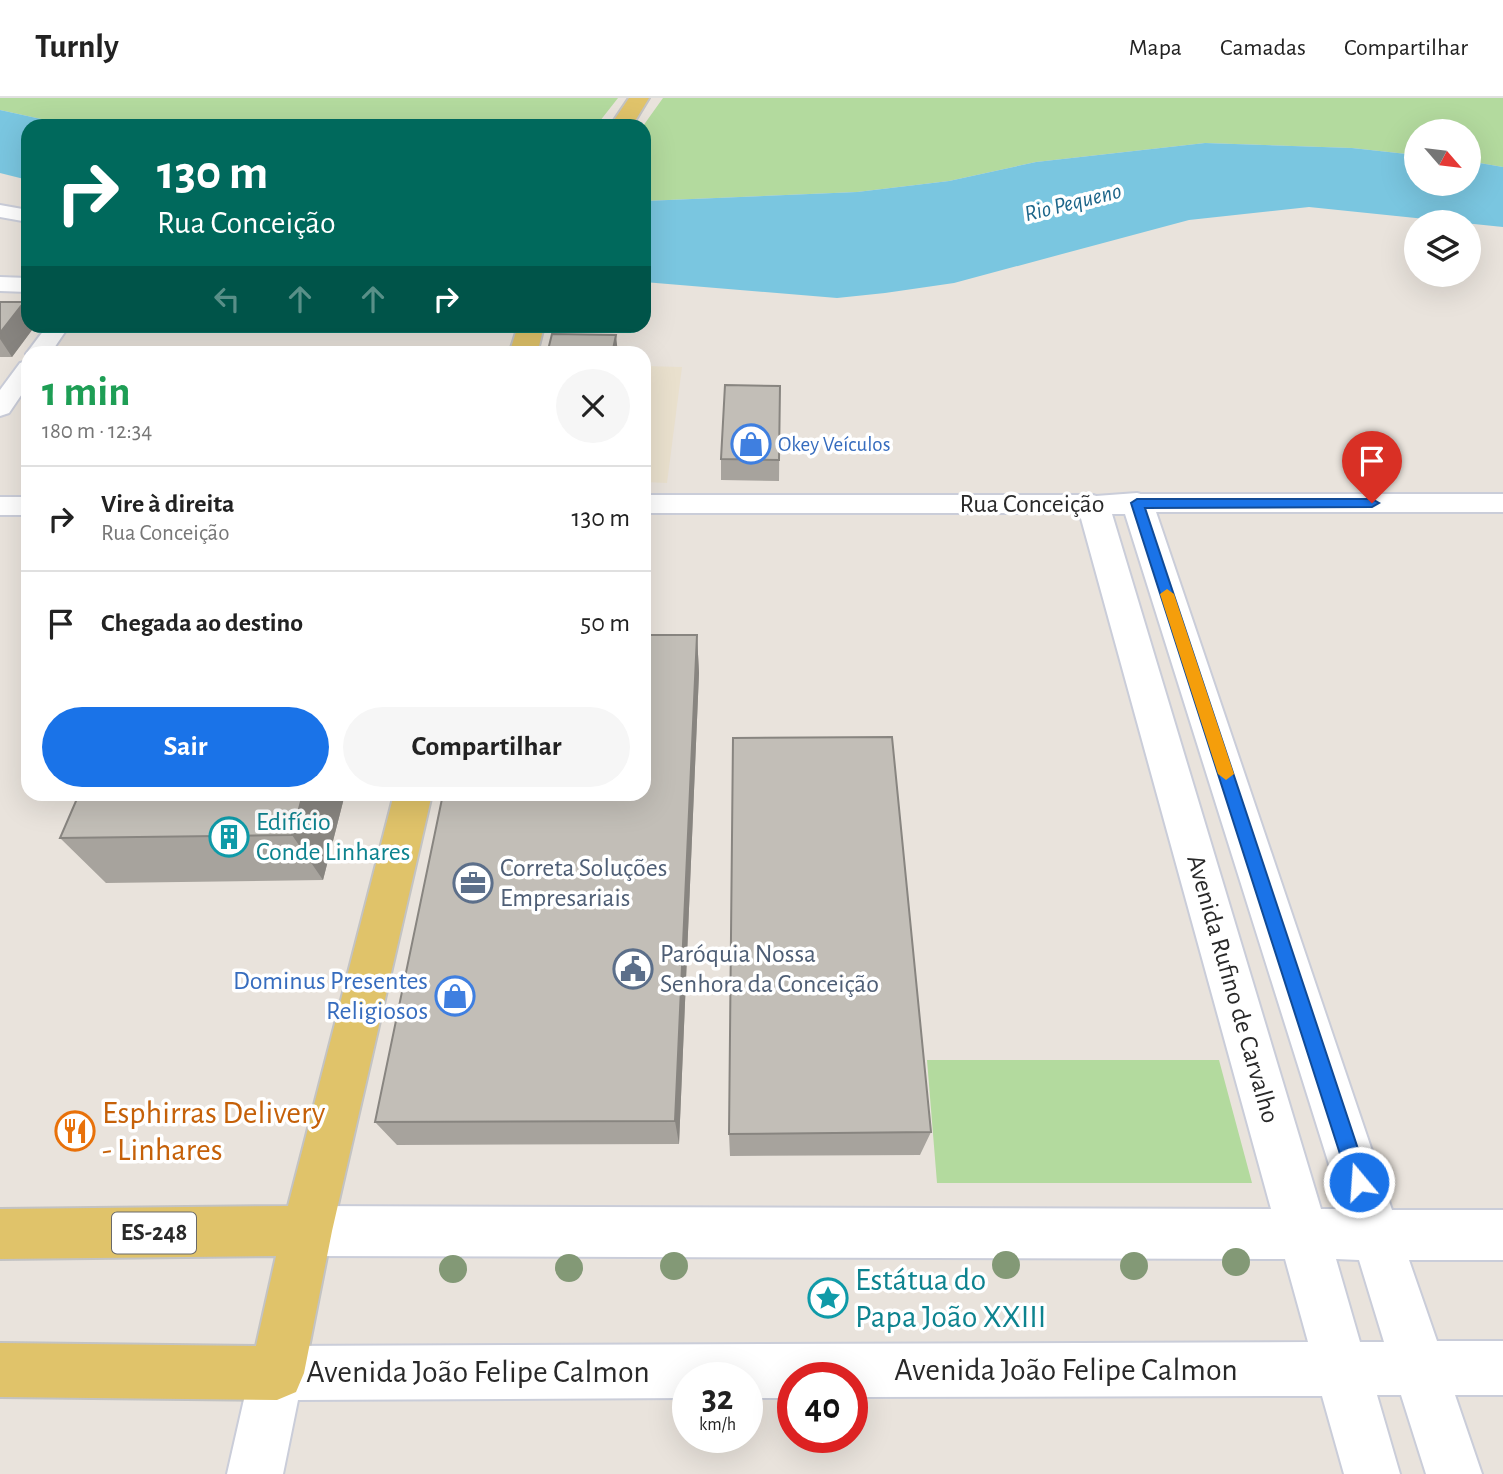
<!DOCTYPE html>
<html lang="pt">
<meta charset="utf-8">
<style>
body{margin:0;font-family:"Alegreya Sans",sans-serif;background:#f6f6f6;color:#222;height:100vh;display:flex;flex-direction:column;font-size:26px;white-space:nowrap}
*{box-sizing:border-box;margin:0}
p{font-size:23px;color:#767676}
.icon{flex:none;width:38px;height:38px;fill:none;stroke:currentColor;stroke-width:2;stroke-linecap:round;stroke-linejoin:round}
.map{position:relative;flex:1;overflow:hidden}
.side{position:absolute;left:21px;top:248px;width:630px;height:455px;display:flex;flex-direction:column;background:#fff;border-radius:21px;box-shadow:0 7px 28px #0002}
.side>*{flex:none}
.guide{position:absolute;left:21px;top:21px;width:630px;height:214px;border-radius:21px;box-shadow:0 7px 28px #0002;background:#00695c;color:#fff;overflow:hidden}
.needle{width:46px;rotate:118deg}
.tools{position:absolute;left:1404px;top:21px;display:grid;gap:14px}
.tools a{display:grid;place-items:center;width:77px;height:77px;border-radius:50%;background:#fff;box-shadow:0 7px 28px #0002;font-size:35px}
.speed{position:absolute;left:672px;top:1264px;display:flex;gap:14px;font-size:35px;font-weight:700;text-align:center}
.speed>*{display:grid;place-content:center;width:91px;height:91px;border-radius:50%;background:#fff;box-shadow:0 7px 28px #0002;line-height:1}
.speed small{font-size:18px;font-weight:400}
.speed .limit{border:10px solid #d22;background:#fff;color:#111}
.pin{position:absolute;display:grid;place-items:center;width:60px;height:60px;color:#fff;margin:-72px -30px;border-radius:50% 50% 50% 0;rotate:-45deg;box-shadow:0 0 7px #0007}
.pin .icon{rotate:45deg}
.me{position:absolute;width:77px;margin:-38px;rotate:342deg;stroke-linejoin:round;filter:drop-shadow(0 0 5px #0008)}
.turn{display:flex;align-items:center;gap:24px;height:147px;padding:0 21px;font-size:32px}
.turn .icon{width:91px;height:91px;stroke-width:2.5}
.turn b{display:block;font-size:49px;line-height:60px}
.lanes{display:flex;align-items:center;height:66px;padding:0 21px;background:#0003;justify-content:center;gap:35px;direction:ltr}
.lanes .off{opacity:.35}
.round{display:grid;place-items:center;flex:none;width:74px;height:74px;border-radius:37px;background:#f6f6f6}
.head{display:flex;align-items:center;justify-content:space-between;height:119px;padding:0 21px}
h1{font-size:42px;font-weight:700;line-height:52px;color:#1e9e55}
.action{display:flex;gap:14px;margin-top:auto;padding:14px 21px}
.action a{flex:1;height:80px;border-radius:42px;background:#1a73e8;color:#fff;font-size:28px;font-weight:700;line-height:80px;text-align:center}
.action a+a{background:#f6f6f6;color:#222}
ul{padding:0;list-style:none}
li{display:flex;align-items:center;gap:21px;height:105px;padding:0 21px;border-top:2px solid #e0e0e0}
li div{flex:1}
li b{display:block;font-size:26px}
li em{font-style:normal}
header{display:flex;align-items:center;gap:42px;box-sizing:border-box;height:98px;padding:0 35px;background:#fff;border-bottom:2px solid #e0e0e0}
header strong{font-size:33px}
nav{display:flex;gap:38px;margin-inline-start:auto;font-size:24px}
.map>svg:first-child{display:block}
.education{fill:#e9e0cd}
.green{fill:#b3da9e}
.water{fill:#7ac6e0}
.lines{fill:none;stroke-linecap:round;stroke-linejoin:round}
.street-casing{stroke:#cacdd9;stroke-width:4}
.secondary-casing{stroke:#cacdd9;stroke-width:4}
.primary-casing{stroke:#c3c3c3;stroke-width:4}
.street{fill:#fff;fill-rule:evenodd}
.secondary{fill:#fff;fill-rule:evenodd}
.primary{fill:#e0c36a;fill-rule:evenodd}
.tree{fill:#839976}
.wall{fill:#a7a39d}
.shaded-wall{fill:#888580}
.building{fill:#c2beb7;stroke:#888580;stroke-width:2}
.route{fill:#1a73e8;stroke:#114b97;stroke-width:2}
.slow{fill:#f59e0b}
.labels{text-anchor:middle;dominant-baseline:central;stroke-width:7;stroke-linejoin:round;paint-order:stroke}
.far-shop-label{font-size:21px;fill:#366cbe;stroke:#fff;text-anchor:start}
.far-water-label{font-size:23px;font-style:italic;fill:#1c6589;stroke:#fff}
.shield{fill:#fff;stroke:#696969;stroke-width:2}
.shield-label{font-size:24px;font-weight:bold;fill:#292929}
.street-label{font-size:26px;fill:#292929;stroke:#fff}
.culture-label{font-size:26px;fill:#0d838f;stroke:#fff;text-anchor:start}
.service-label{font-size:26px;fill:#4e5e75;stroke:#fff;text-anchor:start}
.shop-label{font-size:26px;fill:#366cbe;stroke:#fff;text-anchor:end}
.near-food-label{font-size:32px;fill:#c56008;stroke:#fff;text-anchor:start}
.near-culture-label{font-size:32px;fill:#0d838f;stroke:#fff;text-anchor:start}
.near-street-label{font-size:32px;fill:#292929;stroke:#fff}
</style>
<header>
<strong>Turnly</strong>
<nav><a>Mapa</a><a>Camadas</a><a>Compartilhar</a></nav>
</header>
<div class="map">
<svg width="1503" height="1376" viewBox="0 0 1503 1376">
<rect width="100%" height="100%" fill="#e9e3dc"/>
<path class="education" d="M644 268 682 269 667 385 644 384Z"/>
<path class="green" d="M0 0H618L596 28H73L0 12Z
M663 0H1503V69L1468 63V33H1416V57L1352 50 1205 45 1036 64 949 83 857 94 644 103 643 28Z
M927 962H1219L1252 1085H937Z"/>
<path class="water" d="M0 12 73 28H28V82L0 75Z
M1205 45 1352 50 1416 57V86H1468V63L1503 69V129L1309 109 1189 122 954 185 885 195 837 200 644 184V103L857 94 949 83 1036 64Z"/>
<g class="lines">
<g class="street-casing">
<path id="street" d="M0 107 28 112V124L0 119Z
M0 179 28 180V194L0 193Z
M47 228H69L50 256H28V259L26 256Z
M28 263V287L9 315 0 318V292L20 265Z
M1137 396H1503V414H1137L1127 411 1124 405 1127 399Z
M644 397H1093L1103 400 1106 406 1103 412 1093 415H644Z
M0 399H28V417H0Z"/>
</g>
<g class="secondary-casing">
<path id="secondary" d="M1137 395 1148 398 1153 405 1392 1112H1503V1162H1409L1437 1243H1503V1297H1455L1482 1376H1426L1401 1297H1377L1400 1376H1344L1322 1298 852 1299V1279H793V1300H747V1279H688V1300L298 1302 283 1376H227L250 1275 258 1256 277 1248 1308 1244 1285 1161 307 1158 289 1151 282 1133 289 1115 307 1108 1271 1111 1077 406 1082 399ZM1112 416H1125L1343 1111H1321ZM1336 1161 1359 1162 1384 1244H1360Z"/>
</g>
<g class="primary-casing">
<path id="primary" d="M629 0H649L632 28H610Z
M518 228H544L537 256H509Z
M394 696H432L332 1133 304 1275 296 1294 277 1302 0 1299V1245L256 1248 276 1158 0 1161V1111L288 1108Z"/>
</g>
<use href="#street" class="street"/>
<use href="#secondary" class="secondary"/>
<use href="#primary" class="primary"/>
</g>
<g class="tree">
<circle cx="1236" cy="1164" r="14"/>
<circle cx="1006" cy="1167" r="14"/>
<circle cx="674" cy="1168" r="14"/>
<circle cx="1134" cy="1168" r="14"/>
<circle cx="569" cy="1170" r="14"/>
<circle cx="453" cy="1171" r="14"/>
</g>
<path class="wall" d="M0 204H24L28 211V228H35L12 259H0Z
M780 288 779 383 721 382V361Z
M697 537 699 575 679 1046 397 1047 375 1024Z
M345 696 323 782 106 785 60 740Z
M931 1034 920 1057 730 1058 729 1036Z"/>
<path class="shaded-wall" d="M24 204 28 211V228H35L12 259 0 241V235Z
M616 237 618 256H612Z
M697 537 699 575 679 1046 675 1023Z
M303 696H345L323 782 292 737Z"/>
<path class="building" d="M0 204H24L0 235Z
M552 236 616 237 612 256H547Z
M725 287 780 288 779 362 721 361Z
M644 537H697L675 1023 375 1024 443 696H644Z
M892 639 931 1034 729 1036 733 640Z
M79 696H303L292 737 60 740Z"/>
<path class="route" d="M1137 401H1372L1379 405 1372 409 1145 410 1369 1084 1366 1091 1359 1094 1352 1091 1349 1084 1131 405Z"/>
<path class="slow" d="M1167 491 1174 496 1234 676 1226 682 1218 676 1160 496Z"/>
<defs>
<g id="shop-ring" transform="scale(2.0125)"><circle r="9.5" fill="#fff" stroke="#3f7fe0" stroke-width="1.5"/><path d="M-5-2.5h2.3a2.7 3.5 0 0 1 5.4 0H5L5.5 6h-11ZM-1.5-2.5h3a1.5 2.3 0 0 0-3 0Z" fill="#3f7fe0"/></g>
<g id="building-ring" transform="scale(2.0125)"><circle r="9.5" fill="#fff" stroke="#0f9aa8" stroke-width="1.5"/><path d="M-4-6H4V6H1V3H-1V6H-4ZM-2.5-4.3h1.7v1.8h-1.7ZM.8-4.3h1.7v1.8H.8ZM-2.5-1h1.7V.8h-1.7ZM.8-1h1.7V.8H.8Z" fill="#0f9aa8"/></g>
<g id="office-ring" transform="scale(2.0125)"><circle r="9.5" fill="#fff" stroke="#5c6f8a" stroke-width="1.5"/><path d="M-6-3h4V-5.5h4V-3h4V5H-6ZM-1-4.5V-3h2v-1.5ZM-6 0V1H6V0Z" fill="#5c6f8a"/></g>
<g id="civic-ring" transform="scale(2.0125)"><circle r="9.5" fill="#fff" stroke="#5c6f8a" stroke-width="1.5"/><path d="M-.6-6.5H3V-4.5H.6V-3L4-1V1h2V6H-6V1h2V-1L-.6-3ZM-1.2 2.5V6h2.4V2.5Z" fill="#5c6f8a"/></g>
<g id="restaurant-ring" transform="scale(2.0125)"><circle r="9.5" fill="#fff" stroke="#e8710a" stroke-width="1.5"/><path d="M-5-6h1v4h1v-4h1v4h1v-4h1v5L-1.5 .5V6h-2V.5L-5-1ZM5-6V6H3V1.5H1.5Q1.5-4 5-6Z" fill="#e8710a"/></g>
<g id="sight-ring" transform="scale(2.0125)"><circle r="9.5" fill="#fff" stroke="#0f9aa8" stroke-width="1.5"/><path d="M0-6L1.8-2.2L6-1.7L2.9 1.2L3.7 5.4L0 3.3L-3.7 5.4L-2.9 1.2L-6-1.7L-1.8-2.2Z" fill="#0f9aa8"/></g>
</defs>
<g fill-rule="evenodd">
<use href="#shop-ring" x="751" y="346"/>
<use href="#building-ring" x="229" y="739"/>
<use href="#office-ring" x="473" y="785"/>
<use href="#civic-ring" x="633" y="871"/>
<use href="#shop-ring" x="455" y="898"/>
<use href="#restaurant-ring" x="75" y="1033"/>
<use href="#sight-ring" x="828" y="1200"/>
</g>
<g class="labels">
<g class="far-shop-label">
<text x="778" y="346">Okey Veículos</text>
</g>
<g class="far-water-label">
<text transform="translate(1073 105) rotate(-14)">Rio Pequeno</text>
</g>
<rect class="shield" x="112" y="1114.5" width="84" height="41" rx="5"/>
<g class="shield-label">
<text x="154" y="1135">ES-248</text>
</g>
<g class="street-label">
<text x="1032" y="406">Rua Conceição</text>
<text transform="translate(1233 891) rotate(74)">Avenida Rufino de Carvalho</text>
</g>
<g class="culture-label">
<text x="256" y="724">Edifício<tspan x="256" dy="30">Conde Linhares</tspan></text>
</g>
<g class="service-label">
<text x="500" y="770">Correta Soluções<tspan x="500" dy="30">Empresariais</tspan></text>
<text x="660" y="856">Paróquia Nossa<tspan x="660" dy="30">Senhora da Conceição</tspan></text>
</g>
<g class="shop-label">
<text x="428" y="883">Dominus Presentes<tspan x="428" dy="30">Religiosos</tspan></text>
</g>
<g class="near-food-label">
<text x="102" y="1015">Esphirras Delivery<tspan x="102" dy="37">- Linhares</tspan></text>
</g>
<g class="near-culture-label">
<text x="855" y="1182">Estátua do<tspan x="855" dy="37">Papa João XXIII</tspan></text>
</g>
<g class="near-street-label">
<text x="1066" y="1272">Avenida João Felipe Calmon</text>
<text x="478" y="1274">Avenida João Felipe Calmon</text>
</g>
</g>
</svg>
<div class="tools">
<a><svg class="needle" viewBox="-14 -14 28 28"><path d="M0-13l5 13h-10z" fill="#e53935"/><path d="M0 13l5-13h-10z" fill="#767676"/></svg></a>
<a><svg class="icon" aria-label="layers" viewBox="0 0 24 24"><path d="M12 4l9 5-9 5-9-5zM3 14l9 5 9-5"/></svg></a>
</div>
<div class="speed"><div>32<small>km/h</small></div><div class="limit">40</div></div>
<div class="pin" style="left:1372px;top:405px;background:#d93025"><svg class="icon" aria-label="arrive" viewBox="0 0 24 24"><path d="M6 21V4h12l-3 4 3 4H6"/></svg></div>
<svg class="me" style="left:1359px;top:1084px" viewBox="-20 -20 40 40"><circle r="17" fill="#1a73e8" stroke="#fff" stroke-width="3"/><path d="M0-11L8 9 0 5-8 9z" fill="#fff"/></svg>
<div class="guide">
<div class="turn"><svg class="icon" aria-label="right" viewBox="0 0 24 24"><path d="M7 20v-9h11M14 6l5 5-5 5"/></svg><div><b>130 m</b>Rua Conceição</div></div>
<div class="lanes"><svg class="icon off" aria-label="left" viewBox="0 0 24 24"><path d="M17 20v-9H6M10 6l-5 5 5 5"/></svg><svg class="icon off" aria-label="ahead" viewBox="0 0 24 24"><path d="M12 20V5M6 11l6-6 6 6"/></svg><svg class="icon off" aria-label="ahead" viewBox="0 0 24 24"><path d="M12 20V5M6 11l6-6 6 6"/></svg><svg class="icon" aria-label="right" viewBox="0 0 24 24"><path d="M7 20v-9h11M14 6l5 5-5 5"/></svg></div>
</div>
<section class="side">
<div class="head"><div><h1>1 min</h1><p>180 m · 12:34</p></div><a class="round"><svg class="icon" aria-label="close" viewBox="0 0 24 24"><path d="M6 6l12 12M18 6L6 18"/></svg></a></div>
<ul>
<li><svg class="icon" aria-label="right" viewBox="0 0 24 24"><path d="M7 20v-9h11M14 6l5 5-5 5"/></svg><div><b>Vire à direita</b><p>Rua Conceição</p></div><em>130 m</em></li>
<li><svg class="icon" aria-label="arrive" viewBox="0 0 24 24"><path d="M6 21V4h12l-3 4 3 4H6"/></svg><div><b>Chegada ao destino</b></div><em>50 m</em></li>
</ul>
<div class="action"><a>Sair</a><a>Compartilhar</a></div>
</section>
</div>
